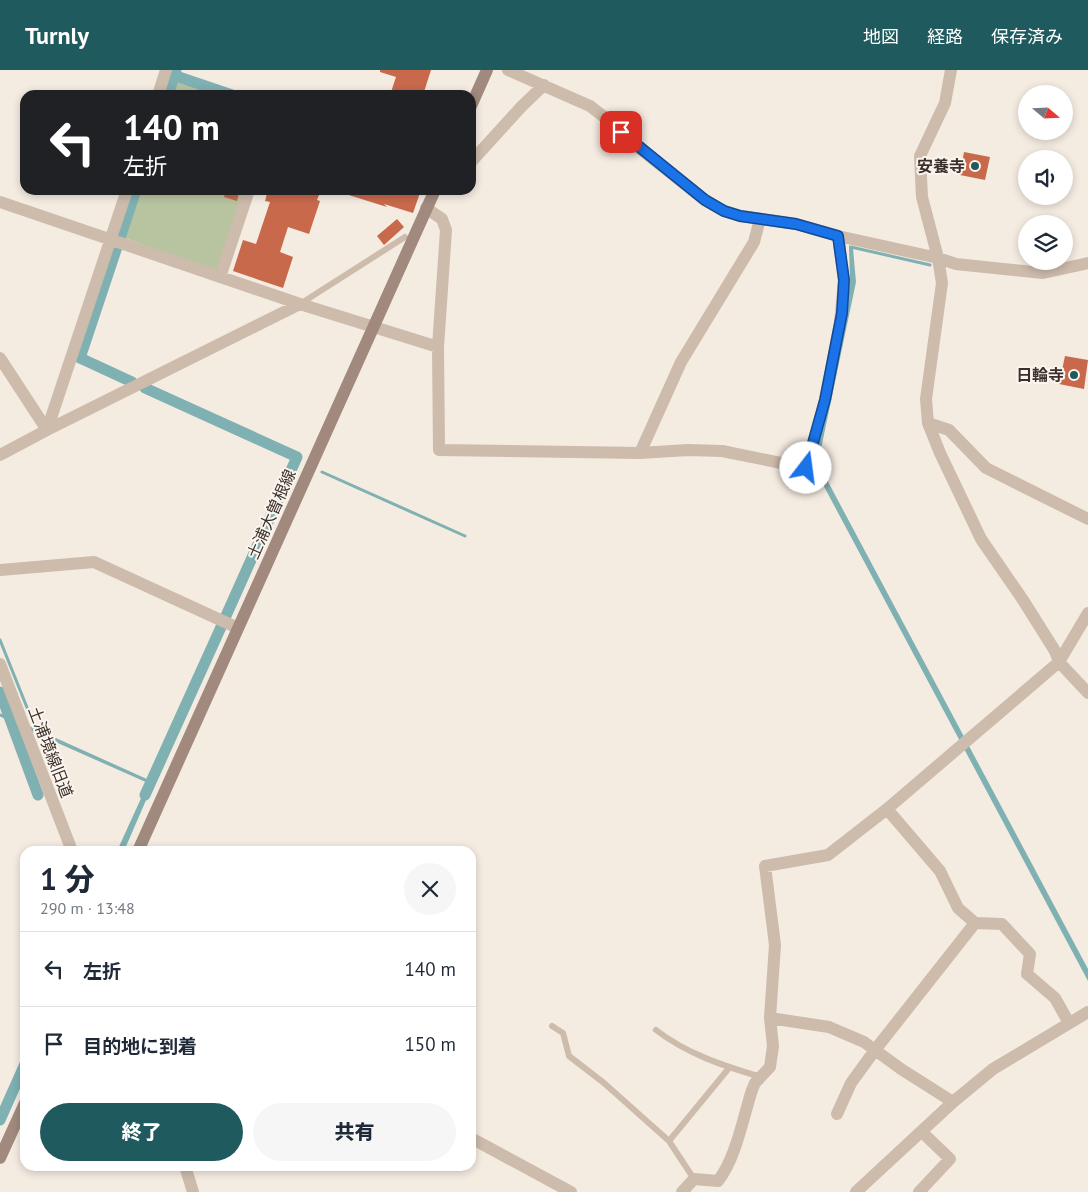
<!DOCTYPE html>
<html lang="ja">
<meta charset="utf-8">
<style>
body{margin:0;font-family:"PT Sans","Noto Sans JP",sans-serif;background:#f6f6f7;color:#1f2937;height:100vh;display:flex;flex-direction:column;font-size:19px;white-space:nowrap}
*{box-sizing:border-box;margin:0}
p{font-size:16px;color:#747a83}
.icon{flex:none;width:28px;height:28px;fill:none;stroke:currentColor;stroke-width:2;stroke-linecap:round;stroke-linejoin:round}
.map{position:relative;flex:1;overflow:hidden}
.details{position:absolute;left:20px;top:776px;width:456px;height:325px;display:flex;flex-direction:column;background:#fff;border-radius:15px;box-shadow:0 2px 8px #0003}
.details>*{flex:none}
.banner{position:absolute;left:20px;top:20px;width:456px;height:105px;border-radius:15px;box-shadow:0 2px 8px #0003;background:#202124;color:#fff;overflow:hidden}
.needle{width:32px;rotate:109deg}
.tools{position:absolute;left:1018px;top:15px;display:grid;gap:10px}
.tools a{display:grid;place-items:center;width:55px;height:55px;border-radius:50%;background:#fff;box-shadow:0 2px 8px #0003;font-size:25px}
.pin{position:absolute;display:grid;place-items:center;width:42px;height:42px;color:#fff;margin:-21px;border-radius:10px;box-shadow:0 2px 8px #0006}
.me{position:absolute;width:55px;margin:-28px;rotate:15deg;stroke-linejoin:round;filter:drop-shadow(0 0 4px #0008)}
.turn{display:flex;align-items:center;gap:18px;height:105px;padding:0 20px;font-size:22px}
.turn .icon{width:65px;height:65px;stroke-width:2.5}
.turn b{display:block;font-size:35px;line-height:42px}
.round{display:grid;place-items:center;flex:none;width:52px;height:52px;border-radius:26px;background:#f6f6f7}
.headline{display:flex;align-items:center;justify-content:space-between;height:85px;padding:0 20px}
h1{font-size:30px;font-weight:800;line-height:38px}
.primary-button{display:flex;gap:10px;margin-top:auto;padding:10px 20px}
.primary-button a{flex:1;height:58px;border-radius:30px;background:#1f5a5e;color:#fff;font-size:20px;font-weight:800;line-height:58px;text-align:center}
.primary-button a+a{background:#f6f6f7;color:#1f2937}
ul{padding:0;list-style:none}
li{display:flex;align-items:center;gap:15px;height:75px;padding:0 20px;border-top:1px solid #e0e1e3}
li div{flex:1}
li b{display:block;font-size:19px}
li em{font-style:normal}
header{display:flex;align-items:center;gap:30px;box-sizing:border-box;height:70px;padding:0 25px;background:#1f5a5e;color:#fff}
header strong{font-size:24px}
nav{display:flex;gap:28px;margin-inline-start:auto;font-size:18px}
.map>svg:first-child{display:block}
.green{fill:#b8c4a0}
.water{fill:#7fb0b2}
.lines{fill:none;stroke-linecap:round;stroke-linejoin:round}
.stream{stroke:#7fb0b2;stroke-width:3}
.canal{stroke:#7fb0b2;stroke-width:11}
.building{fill:#c8694b}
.service{stroke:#cdbbac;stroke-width:6}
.minor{stroke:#cdbbac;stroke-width:12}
.secondary{stroke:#a18a7d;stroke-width:12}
.route-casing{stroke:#114b97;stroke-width:12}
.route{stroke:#1a73e8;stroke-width:9}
.poi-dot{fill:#1f5a5e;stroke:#fbf5ee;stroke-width:2}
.labels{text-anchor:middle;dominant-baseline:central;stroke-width:4;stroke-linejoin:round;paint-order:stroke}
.poi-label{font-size:16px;font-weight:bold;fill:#3b302b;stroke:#fbf5ee;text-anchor:end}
.street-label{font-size:16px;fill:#3b302b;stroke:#fbf5ee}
</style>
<header>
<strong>Turnly</strong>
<nav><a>地図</a><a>経路</a><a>保存済み</a></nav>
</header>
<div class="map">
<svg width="1088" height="1122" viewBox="0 0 1088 1122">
<rect width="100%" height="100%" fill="#f4ebe1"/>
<path class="green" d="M176 10 221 25H171Z
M141 120H244L217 202 125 168Z"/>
<path class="water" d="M849 175 853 179 856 212 818 393 1088 899V911L812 394 838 278 850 211Z
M7 646 149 710 153 714 124 781H117L148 713 8 651Z"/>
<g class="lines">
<path class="stream" d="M851 180V177L930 195
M322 402 465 466
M0 570 36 660
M0 645 10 649"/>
<path class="canal" d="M173 5 232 25
M168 25 176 0
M132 312 80 288 136 120
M145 318 297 387 225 548
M0 622 38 725
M145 725 221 557
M0 1050 25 994"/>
</g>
<path class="building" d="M380 0H431L423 25H390L396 7 380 2Z
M964 82 990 87 985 110 960 105Z
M226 120H240L237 131 224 127Z
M268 120H321L317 130 320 131 309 164 288 157 280 182 293 187 283 218 233 201 243 170 256 174 270 132 265 131Z
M339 120H421L413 143 384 134 387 137 339 122Z
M397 149 404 157 384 175 377 166Z
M1065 286 1088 290 1084 319 1059 314Z"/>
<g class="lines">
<path class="service" d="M300 234 405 167
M552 956 563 963 569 986 604 1013 669 1071 694 1109
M656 960C687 984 724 996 761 1007
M669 1071 729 998"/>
<path class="minor" d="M508 0 590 36 608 50 634 74 705 130 724 141 741 146 796 154 838 166 938 188 956 194 1043 203 1088 193
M951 0 945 33 920 86 922 127 938 188 942 213 926 329 928 353 940 383 981 469 1023 530 1055 581 1059 592 1088 623
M158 25 166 0
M471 92 522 36 544 15
M0 132 300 234 438 277
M426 138 442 149 446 160 438 277 439 380 640 383 688 380 722 381 806 398 825 330 840 253 844 210 838 166
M220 207 249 120
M0 288 47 360
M928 353 949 360 986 398 1088 449
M47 360 127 120
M640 383 681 292 754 172 760 149
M0 385 47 360 300 234
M0 500 94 492 238 558
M0 594 72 781
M887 739 940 801 958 838 975 853 1002 854 1030 884 1027 904 1055 928 1069 953
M770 948 829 957 864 972 901 999 953 1032
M837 1044 851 1013 875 980 975 853
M471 1068 571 1122
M185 1096 193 1122
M682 1122 694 1109 718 1111C736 1088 743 1048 752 1020L755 1013 770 997 773 976 770 948 775 875 765 796 828 785 887 739 1059 592 1088 543
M856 1122 953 1032 993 999 1088 942
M919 1122 950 1089 922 1062"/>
<path class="secondary" d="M471 36 487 0
M138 781 435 120
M0 1088 25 1033"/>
</g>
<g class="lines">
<g class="route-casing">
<path id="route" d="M621 62 705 130 724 141 740 146 796 154 838 166 844 210 842 243 825 330 806 398"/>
</g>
<use href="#route" class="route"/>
</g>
<g class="poi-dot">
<circle cx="975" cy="96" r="5"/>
<circle cx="1074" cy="305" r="5"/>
</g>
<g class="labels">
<g class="poi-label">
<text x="965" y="96">安養寺</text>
<text x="1064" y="305">日輪寺</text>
</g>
<g class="street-label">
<text transform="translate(271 444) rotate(-66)">土浦大曽根線</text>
<text transform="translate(51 682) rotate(69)">土浦境線旧道</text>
</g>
</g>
</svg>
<div class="tools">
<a><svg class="needle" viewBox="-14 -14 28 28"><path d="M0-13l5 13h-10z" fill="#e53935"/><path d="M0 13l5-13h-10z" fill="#747a83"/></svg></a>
<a><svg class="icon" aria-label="sound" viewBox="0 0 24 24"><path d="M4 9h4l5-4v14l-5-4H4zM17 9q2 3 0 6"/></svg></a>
<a><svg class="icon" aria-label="layers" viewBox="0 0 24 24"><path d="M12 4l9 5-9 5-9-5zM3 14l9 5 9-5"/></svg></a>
</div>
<div class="pin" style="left:621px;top:62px;background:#d93025"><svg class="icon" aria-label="arrive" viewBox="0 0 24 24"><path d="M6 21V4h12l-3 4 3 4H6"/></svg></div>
<svg class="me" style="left:806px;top:398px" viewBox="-20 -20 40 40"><circle r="19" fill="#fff"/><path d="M0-13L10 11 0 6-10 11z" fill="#1a73e8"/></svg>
<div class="banner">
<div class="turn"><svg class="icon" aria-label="left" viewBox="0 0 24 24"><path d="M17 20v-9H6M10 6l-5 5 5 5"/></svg><div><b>140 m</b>左折</div></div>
</div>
<section class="details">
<div class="headline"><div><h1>1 分</h1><p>290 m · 13:48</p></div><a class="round"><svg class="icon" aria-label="close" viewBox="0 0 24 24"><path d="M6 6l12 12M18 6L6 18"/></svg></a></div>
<ul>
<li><svg class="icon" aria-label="left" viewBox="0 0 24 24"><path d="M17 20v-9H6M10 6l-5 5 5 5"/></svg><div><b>左折</b></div><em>140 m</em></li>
<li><svg class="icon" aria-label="arrive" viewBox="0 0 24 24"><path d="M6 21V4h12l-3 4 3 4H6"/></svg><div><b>目的地に到着</b></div><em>150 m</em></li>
</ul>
<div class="primary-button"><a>終了</a><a>共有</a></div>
</section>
</div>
